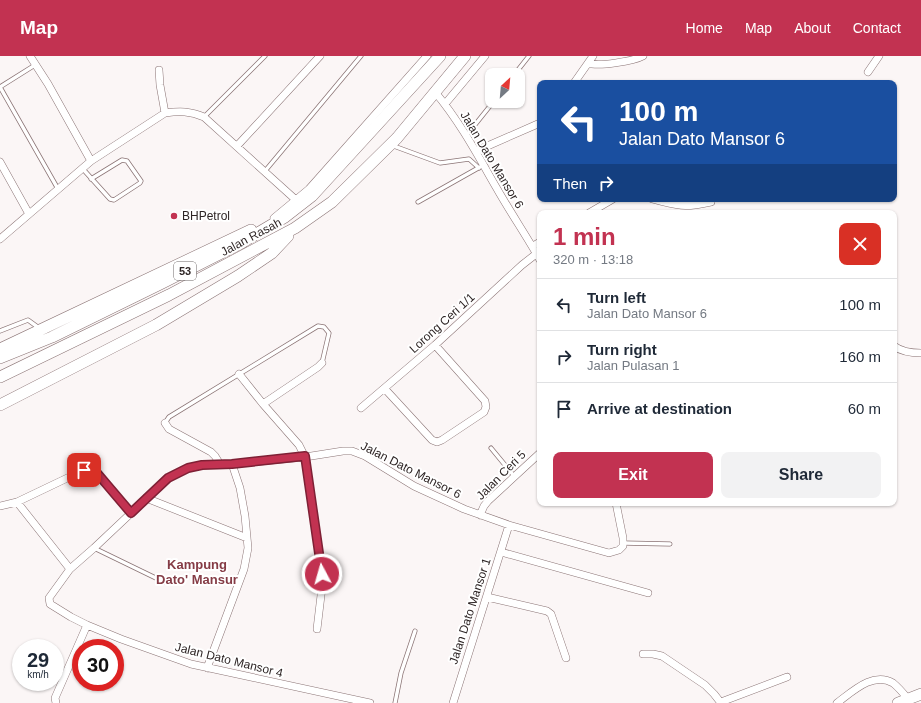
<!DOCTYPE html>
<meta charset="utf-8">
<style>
body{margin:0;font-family:Arial,sans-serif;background:#f2f2f3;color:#1f2937;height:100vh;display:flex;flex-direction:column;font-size:15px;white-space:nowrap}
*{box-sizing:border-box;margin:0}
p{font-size:13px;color:#747a83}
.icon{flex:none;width:22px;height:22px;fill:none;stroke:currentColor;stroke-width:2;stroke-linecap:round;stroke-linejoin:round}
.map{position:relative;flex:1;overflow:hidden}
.side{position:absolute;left:537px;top:154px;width:360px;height:296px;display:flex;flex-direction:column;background:#fff;border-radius:8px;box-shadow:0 1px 3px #0004}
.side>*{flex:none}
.banner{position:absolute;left:537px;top:24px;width:360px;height:122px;border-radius:8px;box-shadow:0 1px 3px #0004;background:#1a4fa0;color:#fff;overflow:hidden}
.needle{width:26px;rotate:26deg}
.fabs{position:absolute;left:485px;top:12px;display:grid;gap:8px}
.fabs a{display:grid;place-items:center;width:40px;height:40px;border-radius:8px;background:#fff;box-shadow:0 1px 3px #0004;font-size:20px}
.speed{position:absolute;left:12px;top:583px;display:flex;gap:8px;font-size:20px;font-weight:700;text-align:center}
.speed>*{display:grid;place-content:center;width:52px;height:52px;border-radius:50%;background:#fff;box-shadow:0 1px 3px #0004;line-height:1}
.speed small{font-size:10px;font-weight:400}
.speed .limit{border:6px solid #d22;background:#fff;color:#111}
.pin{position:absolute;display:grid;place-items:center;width:34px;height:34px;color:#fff;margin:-17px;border-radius:8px;box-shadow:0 2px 6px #0006}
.me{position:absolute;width:44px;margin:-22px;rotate:354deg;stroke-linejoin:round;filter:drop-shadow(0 0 3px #0008)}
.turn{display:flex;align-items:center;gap:14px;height:84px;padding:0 16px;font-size:18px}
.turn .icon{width:52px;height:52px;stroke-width:2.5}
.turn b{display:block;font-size:28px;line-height:34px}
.then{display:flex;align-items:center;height:38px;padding:0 16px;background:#0003;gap:8px;font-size:15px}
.round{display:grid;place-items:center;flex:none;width:42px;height:42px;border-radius:8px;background:#f2f2f3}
.head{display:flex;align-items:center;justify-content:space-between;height:68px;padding:0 16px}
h1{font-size:24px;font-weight:800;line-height:30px;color:#c23251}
.button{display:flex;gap:8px;margin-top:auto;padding:8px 16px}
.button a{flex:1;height:46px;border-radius:8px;background:#c23251;color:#fff;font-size:16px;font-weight:800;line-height:46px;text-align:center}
.button a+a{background:#f2f2f3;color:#1f2937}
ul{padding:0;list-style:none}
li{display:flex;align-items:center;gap:12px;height:52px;padding:0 16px;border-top:1px solid #e0e1e3}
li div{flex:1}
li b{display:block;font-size:15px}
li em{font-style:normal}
header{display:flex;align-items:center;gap:24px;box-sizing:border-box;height:56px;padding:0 20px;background:#c23251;color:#fff}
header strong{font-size:19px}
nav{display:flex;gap:22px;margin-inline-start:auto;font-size:14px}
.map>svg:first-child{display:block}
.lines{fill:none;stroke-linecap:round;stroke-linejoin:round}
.service-casing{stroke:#8b7475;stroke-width:5}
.minor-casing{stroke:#8b7475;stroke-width:8}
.primary-casing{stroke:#8b7475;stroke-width:12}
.trunk-casing{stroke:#8b7475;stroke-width:12}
.service{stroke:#fff;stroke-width:3.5}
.minor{stroke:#fff;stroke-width:7}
.primary{stroke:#fff;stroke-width:11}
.trunk{stroke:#fff;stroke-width:11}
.route-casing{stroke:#7e2035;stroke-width:10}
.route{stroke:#c23251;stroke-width:7}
.poi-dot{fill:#c23251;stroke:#fff;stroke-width:1.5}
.labels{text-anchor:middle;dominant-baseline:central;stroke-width:4;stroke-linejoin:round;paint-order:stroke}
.shield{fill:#fff;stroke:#6d6666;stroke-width:1}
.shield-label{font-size:11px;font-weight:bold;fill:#2e2525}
.street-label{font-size:12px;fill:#2e2525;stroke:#fff}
.poi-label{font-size:12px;fill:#2e2525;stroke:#fff;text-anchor:start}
.neighbourhood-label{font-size:13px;font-weight:bold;fill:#853c46;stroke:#fff}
</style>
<header>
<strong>Map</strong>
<nav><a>Home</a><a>Map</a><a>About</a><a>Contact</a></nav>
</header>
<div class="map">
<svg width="921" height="647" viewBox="0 0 921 647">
<rect width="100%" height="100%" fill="#fbf6f6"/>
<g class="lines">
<g class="service-casing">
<path id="service" d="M514 19 529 0
M0 31 58 133
M0 31 35 9
M204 61 265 0
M466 80 494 45
M391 89 440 107 469 103 479 112
M82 112 110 143 114 144 140 127 141 125 127 105 122 104 91 123
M265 115 361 0
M418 146 480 111
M0 275 28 264 39 272
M165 367 169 361 318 270 324 271 329 277 322 307
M491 392 514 420
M623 487 670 488
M94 492 164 526
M395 647 401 617 415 575"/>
</g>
<g class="minor-casing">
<path id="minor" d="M30 0 48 28 91 105
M588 7C598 11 634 5 643 0
M159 14 160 29 165 57
M868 16 879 0
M574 27 593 0
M435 36C460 66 477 98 496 131 510 156 526 179 540 204
M445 48 485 0
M237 90 320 0
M476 95 540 67
M0 106 29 158
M652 143C677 150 685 152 711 146
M589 157 613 143
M274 162 309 133 427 0
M0 183 91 105 165 57C180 55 190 55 204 61L296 144
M533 190 540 186
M894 290C902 296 911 297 921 297
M239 318 263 348 299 389 305 401 322 518V531L317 573
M385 333 432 384 437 386 442 384 484 356 486 351 485 345 435 289
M263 348 318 311 322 307
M361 352 435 289 522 209 536 198
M165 367 169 373 211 396 215 400 220 408
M146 442 247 482
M17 446 70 513
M0 450 17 446 84 414 91 413 97 417 131 457
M480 459 484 450 488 445 540 397
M501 496 648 537
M487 541 547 555 551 558 566 602
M643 598H653L662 600 705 629 714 638 721 647
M207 612 244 513 248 492 245 460 240 432 232 408
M721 646 787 621
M56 647 55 642 87 569
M370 647 191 608 121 583 87 569 71 561 50 548 49 542 70 513 94 492 163 427 169 422 188 412 202 409 232 408 305 401 343 395H352L365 400 414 430 464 453 509 469 609 497 619 494 623 490V482L616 447
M453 647 509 469
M837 647C852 636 873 615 893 627 898 631 904 638 908 643"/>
</g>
<g class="primary-casing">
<path id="primary" d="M898 647 921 638"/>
</g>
<g class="trunk-casing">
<path id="trunk" d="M0 293 251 174
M0 302 52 281 162 227 241 187 285 161 312 140 440 0
M0 321 169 239 295 172 332 146 397 82 465 0
M0 349 156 269 238 220 272 197 288 180"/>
</g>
<use href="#service" class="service"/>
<use href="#minor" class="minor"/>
<use href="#primary" class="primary"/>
<use href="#trunk" class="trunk"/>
</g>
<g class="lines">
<g class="route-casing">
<path id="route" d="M84 414 91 413 97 417 131 457 168 422 188 412 202 409 232 408 305 400 322 518"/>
</g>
<use href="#route" class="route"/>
</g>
<circle class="poi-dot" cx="174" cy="160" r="4"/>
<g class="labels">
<rect class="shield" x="174" y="206" width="22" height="18" rx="3"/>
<g class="shield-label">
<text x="185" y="215">53</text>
</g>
<g class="street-label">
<text transform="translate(492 104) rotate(59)">Jalan Dato Mansor 6</text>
<text transform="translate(251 181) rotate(-28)">Jalan Rasah</text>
<text transform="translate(442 267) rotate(-42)">Lorong Ceri 1/1</text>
<text transform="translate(411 414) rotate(27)">Jalan Dato Mansor 6</text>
<text transform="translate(501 419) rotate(-45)">Jalan Ceri 5</text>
<text transform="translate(470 555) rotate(-72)">Jalan Dato Mansor 1</text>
<text transform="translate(229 604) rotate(14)">Jalan Dato Mansor 4</text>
</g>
<g class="poi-label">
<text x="182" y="160">BHPetrol</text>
</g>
<g class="neighbourhood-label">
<text x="197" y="508">Kampung<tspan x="197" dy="15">Dato' Mansur</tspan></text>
</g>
</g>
</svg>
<div class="fabs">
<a><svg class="needle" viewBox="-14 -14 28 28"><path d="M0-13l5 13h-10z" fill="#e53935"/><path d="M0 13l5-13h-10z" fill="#747a83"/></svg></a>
</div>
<div class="speed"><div>29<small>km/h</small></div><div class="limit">30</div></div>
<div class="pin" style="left:84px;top:414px;background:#d93025"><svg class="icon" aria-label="arrive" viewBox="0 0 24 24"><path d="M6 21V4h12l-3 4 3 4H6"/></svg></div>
<svg class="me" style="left:322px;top:518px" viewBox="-20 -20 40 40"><circle r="17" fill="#c23251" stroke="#fff" stroke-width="3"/><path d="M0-11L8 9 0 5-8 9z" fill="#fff"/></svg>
<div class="banner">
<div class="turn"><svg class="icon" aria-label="left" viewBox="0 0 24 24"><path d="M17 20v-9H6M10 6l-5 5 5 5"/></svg><div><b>100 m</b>Jalan Dato Mansor 6</div></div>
<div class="then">Then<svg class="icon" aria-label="right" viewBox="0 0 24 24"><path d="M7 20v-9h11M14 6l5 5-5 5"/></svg></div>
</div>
<section class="side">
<div class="head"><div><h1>1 min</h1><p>320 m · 13:18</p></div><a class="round" style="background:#d93025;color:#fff"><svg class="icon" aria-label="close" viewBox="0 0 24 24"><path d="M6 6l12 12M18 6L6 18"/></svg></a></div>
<ul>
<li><svg class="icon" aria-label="left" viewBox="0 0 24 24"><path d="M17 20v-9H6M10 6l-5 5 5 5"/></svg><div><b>Turn left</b><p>Jalan Dato Mansor 6</p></div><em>100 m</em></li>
<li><svg class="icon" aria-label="right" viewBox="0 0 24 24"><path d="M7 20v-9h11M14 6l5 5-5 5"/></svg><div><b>Turn right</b><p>Jalan Pulasan 1</p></div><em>160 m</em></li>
<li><svg class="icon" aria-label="arrive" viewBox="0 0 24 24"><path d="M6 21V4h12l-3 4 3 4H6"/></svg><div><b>Arrive at destination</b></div><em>60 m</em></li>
</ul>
<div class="button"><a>Exit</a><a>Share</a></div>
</section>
</div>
